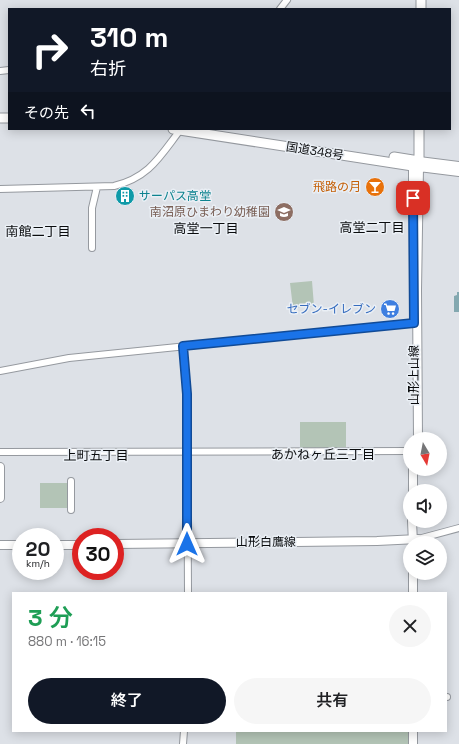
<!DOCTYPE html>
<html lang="ja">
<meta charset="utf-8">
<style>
body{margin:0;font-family:"Space Grotesk","Noto Sans JP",sans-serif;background:#f6f6f6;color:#202124;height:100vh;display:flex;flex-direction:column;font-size:15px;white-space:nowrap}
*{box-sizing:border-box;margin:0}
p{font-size:13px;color:#757577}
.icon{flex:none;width:22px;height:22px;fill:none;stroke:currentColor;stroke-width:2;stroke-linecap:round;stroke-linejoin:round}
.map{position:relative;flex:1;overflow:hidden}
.sheet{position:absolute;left:12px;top:592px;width:435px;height:140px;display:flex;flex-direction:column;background:#fff;border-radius:0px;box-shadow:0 2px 10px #0003}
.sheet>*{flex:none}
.hud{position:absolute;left:8px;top:8px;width:443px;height:122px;border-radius:0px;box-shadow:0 2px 10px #0003;background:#111827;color:#fff;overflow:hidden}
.needle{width:26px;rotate:170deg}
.tools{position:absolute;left:403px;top:432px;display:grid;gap:8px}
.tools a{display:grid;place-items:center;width:44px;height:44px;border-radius:50%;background:#fff;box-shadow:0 2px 10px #0003;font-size:20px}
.speed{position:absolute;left:12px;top:528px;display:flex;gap:8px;font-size:20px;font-weight:700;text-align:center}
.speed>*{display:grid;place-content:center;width:52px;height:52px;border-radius:50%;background:#fff;box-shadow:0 2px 10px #0003;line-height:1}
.speed small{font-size:10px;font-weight:400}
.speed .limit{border:6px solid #d22;background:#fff;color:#111}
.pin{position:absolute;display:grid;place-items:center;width:34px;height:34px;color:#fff;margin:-17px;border-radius:8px;box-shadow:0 2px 6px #0006}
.me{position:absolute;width:44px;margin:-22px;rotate:0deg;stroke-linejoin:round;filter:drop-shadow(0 0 3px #0008)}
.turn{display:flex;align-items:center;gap:14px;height:84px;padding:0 16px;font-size:18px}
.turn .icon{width:52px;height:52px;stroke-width:2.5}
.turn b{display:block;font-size:28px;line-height:34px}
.then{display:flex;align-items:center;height:38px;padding:0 16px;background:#0003;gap:8px;font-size:15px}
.round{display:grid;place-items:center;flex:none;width:42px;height:42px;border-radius:21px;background:#f6f6f6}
.summary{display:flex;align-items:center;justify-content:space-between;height:68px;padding:0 16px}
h1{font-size:24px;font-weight:600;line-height:30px;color:#1e9e55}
.cta{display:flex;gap:8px;margin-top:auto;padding:8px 16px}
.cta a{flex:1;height:46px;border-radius:24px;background:#111827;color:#fff;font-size:16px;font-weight:600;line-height:46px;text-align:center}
.cta a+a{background:#f6f6f6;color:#202124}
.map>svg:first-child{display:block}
.green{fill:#b3c4b6}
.water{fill:#83a8b0}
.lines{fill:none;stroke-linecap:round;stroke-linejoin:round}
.minor-casing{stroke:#95999f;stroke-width:8}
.major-casing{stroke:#95999f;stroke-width:10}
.highway-casing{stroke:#95999f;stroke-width:11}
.minor{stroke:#fff;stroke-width:6}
.major{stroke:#fff;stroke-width:8}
.highway{stroke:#fff;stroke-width:9}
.route-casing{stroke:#114b97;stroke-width:10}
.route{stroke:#1a73e8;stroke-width:7}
.labels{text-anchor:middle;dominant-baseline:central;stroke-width:3;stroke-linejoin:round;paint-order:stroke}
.street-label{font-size:12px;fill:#0a0c0e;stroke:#eaeff5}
.food-label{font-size:12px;fill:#c56008;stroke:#eaeff5;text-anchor:end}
.culture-label{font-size:12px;fill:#0d838f;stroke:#eaeff5;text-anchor:start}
.education-label{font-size:12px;fill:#785e54;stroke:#eaeff5;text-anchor:end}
.shop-label{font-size:12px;fill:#366cbe;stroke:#eaeff5;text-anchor:end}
.neighbourhood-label{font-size:13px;fill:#0a0c0e;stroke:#eaeff5}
</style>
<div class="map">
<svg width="459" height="744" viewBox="0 0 459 744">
<rect width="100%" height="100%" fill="#dde1e7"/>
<path class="green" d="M312 281 314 306 293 308 290 283Z
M300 422H346V448L300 449Z
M40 483H68V508H40Z
M236 731H410L411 744H236Z"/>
<path class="water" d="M457 292H459V312H454V296L457 295Z"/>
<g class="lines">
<g class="minor-casing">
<path id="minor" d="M280 9 287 0
M0 71 9 70
M0 189 114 186C150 177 160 156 181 129
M92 248V208L97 187
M183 346 187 394 188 593
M0 371 69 358 414 323
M0 452 410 451
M71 481V510
M418 539 459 528
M446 697H447
M183 744 184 731"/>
</g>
<g class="major-casing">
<path id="major" d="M419 161 459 166
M413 212V166
M418 439 417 290 419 167 459 172
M0 467V498
M413 491V469
M412 521 413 543
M115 544 377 541 418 539
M0 545H21
M55 545H81
M413 573V593
M413 731V744"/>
</g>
<g class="highway-casing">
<path id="highway" d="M421 9V0
M0 118H9
M173 129 419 167V129
M394 157 419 161"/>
</g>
<use href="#minor" class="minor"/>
<use href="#major" class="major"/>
<use href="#highway" class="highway"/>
</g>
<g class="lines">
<g class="route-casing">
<path id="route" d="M187 544V394L183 346 414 323 413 198"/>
</g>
<use href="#route" class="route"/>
</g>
<defs>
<g id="bar-disc" transform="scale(1)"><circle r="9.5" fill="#e8710a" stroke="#eaeff5"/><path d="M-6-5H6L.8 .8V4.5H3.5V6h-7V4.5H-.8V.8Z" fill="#fff"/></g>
<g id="building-disc" transform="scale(1)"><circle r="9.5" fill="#0f9aa8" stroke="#eaeff5"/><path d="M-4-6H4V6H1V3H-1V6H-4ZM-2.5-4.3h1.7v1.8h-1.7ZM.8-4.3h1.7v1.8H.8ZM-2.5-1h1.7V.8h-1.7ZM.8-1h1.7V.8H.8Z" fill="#fff"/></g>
<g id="school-disc" transform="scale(1)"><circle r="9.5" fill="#8d6e63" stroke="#eaeff5"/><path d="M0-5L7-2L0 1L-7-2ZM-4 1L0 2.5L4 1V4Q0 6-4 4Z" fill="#fff"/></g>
<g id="supermarket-disc" transform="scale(1)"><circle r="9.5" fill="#3f7fe0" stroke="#eaeff5"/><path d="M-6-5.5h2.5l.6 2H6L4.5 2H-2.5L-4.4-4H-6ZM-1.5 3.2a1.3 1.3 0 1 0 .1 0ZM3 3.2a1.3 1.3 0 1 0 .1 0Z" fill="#fff"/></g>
</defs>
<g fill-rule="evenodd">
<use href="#bar-disc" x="375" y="187"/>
<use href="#building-disc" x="125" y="196"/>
<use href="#school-disc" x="284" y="212"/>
<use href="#supermarket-disc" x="390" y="309"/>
</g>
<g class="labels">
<g class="street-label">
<text transform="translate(315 151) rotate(9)">国道348号</text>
<text transform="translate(414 375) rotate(-90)">山形上山線</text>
<text x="266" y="542">山形白鷹線</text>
</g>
<g class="food-label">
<text x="361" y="187">飛路の月</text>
</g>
<g class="culture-label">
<text x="139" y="196">サーパス高堂</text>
</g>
<g class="education-label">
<text x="270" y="212">南沼原ひまわり幼稚園</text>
</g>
<g class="shop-label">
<text x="376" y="309">セブン-イレブン</text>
</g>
<g class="neighbourhood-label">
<text x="372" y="227">高堂二丁目</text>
<text x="206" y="228">高堂一丁目</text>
<text x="38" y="231">南館二丁目</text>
<text x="323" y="454">あかねヶ丘三丁目</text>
<text x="96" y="455">上町五丁目</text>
</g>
</g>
</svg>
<div class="tools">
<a><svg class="needle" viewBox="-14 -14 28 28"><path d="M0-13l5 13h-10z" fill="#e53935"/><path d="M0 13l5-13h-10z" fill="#757577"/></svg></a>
<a><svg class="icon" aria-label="sound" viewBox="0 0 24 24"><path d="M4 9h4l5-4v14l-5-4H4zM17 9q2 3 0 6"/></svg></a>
<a><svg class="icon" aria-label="layers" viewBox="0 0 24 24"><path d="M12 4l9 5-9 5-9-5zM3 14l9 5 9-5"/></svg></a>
</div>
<div class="speed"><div>20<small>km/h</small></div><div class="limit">30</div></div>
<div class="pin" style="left:413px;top:198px;background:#d93025"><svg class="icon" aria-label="arrive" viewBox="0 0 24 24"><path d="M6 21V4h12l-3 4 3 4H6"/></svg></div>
<svg class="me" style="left:187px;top:544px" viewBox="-20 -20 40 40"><path d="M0-17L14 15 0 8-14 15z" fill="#1a73e8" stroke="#fff" stroke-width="4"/></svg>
<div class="hud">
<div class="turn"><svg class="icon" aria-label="right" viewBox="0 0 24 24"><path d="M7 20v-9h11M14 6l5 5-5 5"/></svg><div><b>310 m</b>右折</div></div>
<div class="then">その先<svg class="icon" aria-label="left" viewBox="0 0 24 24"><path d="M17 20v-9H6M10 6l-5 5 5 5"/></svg></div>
</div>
<section class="sheet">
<div class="summary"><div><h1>3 分</h1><p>880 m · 16:15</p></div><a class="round"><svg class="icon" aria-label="close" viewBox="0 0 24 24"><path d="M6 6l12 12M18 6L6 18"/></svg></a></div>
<div class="cta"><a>終了</a><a>共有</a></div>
</section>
</div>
